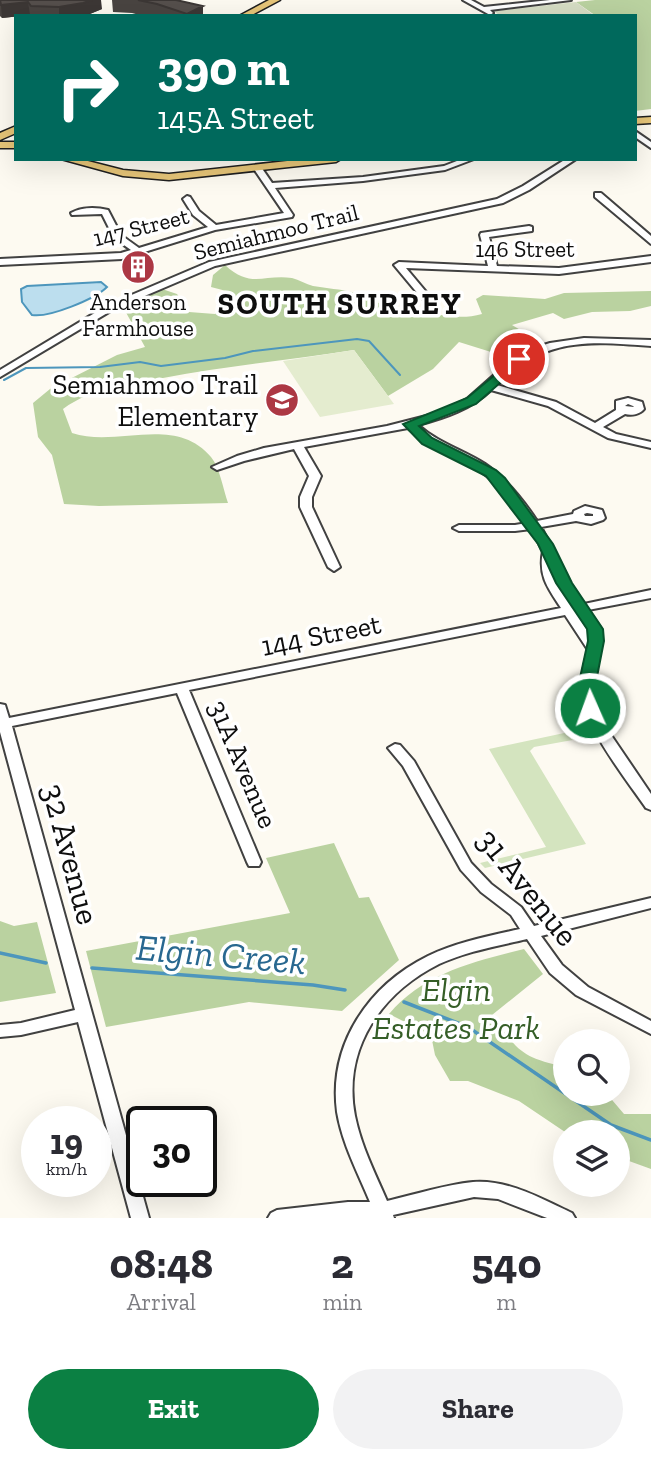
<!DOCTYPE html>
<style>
body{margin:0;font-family:"Zilla Slab",serif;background:#f2f2f3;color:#2b2b33;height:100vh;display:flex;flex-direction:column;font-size:26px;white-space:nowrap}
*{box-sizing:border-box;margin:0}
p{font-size:23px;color:#7c7c81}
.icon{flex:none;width:38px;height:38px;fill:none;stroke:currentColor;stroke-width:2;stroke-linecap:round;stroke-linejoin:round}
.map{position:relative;height:1218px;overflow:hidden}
.details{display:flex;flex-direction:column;background:#fff;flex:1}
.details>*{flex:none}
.guide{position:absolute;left:14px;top:14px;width:623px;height:147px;border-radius:0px;box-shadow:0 7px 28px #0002;background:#00695c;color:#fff;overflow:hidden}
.tools{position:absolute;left:553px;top:1029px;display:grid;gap:14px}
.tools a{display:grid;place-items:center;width:77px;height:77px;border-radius:50%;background:#fff;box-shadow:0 7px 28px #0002;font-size:35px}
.speed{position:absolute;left:21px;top:1106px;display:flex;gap:14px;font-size:35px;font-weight:700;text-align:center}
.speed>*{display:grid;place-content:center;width:91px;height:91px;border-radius:50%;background:#fff;box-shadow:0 7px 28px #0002;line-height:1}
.speed small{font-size:18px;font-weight:400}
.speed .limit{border:4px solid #111;border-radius:10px;background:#fff;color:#111}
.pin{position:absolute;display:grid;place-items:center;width:60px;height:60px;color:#fff;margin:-30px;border:4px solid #fff;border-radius:50%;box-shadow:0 2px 7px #0007}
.me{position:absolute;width:77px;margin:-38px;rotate:358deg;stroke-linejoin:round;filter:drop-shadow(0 0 5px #0008)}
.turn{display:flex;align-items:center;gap:24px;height:147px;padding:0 28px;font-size:32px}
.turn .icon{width:91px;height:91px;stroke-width:2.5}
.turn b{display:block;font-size:49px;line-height:60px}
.eta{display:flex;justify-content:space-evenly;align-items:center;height:119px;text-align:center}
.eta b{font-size:42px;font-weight:800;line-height:49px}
.cta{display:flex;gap:14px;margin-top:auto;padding:14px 28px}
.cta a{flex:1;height:80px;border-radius:42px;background:#0b8043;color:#fff;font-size:28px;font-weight:800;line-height:80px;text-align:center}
.cta a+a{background:#f2f2f3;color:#2b2b33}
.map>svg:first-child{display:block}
.green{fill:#d4e4bf}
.forest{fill:#bad2a0}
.cemetery{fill:#d6ddc4}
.pitch{fill:#e4eccf}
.water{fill:#bcdeee;stroke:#4d96bc;stroke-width:2}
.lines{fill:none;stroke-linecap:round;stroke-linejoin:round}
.stream-far1{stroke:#4d96bc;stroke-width:2}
.stream{stroke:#4d96bc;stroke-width:3.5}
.minor-casing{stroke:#414141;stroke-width:4}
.major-casing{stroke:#1f1f1f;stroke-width:3}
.minor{fill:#fff;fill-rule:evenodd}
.major{fill:#e6c578;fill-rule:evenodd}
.wall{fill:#494441}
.shaded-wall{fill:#3c3735}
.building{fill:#554f4c;stroke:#3c3735;stroke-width:2}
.route{fill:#0b8043;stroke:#07532c;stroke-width:2}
.labels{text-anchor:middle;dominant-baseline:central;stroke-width:7;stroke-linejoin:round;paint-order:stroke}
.far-street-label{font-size:23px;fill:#0e0e0e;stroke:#fff}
.far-poi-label{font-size:23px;fill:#0e0e0e;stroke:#fff}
.poi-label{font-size:28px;fill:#0e0e0e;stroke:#fff;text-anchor:end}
.street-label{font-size:28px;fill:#0e0e0e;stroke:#fff}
.far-district-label{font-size:30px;font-weight:bold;letter-spacing:2px;fill:#0e0e0e;stroke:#fff}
.near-street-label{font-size:33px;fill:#0e0e0e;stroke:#fff}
.near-park-label{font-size:33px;font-style:italic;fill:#355e27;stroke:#fff}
.near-water-label{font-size:37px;font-style:italic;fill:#286890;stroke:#fff}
</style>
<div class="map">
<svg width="651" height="1218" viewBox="0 0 651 1218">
<rect width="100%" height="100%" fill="#fdfaf1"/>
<path class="green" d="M583 729 589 737 534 747 530 751 586 844 485 868 480 863 546 847 489 749Z"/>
<path class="forest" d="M595 0H651V109L635 111V38H637L635 16H596L576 2Z
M225 265C251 289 263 274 292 278 299 280 306 284 313 286 341 291 367 289 388 311 399 311 411 310 422 312 444 315 461 320 482 314L476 299 483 295 545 299 564 293 651 291V306L630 311 592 312 564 319 553 313 512 325 544 344 507 357 459 342 433 369 388 396 354 350C290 360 227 366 163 378 127 385 93 387 63 409L72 433C117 448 175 414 211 457 220 468 223 489 228 503L99 506 64 504 52 455 38 437 33 403 50 389 117 355 145 347 123 307 162 289 177 294 189 312 215 314 224 305 230 292 211 287 213 275Z
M334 843 359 898 369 897 399 960 342 1011 249 1002 106 1027 86 951 290 913 266 858Z
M0 921 14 926 37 922 56 993 0 1002Z
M524 949 543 974 492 1015C518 1052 522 1057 565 1067V1094H607L624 1114H651V1169L618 1157V1132H565L519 1101 468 1081H450L435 1055 431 1035 389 1014C424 973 473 962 524 949Z"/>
<path class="cemetery" d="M576 2 595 16H500L494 11Z"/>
<path class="pitch" d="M354 350 394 404 320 417 283 361Z"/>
<path class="water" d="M101 282 107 287C95 299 49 318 32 315L22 302 21 289 27 286Z"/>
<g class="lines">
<path class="stream-far1" d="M4 380 26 368 100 367 140 362 161 366 225 358 253 351 357 339 369 341 400 375"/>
<path class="stream" d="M0 953 46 963
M92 968 313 985 345 990
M404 1002 468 1027 611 1125 651 1140"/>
<g class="minor-casing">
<path id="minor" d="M463 0H471L484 7 550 0H571L490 10 493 13 490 15Z
M635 131 651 142V148L635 137Z
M462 159H474L445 170 363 181 275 188 293 215 292 217 215 230 122 259 0 265V259L121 253 131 250 114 238 102 214 72 215 71 213C81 207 96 207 108 210L121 235 139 248 208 227 193 215 183 199 187 196 190 197 199 211 216 225 284 213 254 169 258 167H261L272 183 363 177 444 166Z
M566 159H576L529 190 503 203 215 266 114 309 0 377V370L108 305 209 262 497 199 523 186Z
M595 193H601L651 236V244L595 197Z
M529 226 532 227V231L489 237 497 266 559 268 651 256V262L559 274 406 268 432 299 427 302 424 301 394 265 399 262 488 266 480 235 481 233Z
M584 338 651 340V346C588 341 545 337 497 385L556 402 595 423 616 410V401L628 398 642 402 644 409C640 414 632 416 625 414L603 427 616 434 651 442V448L608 438 548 406 491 390C471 409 445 418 418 425 438 443 463 450 485 464 506 478 523 500 537 521L573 514 574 511 585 506 602 510 605 518 603 520 591 524 576 521 541 527 570 583 584 604 651 590V598L588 610 601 629 602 641 593 687 597 708 611 735 651 794V810L646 808C626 779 581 723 581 688 581 676 585 662 588 650L565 615 189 690 261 862 259 866H249L247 862 177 693 12 726 149 1218H131L78 1022 21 1035 0 1037V1025L21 1023 75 1010 0 732V704L5 705 9 718 561 608C548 588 538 576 543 551L531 529 515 531H459L453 528 459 525H515L527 523C514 503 498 483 479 470 455 455 429 447 408 428L304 447 321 476 312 497V507L340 567 334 571 328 567 300 507V497L309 476 294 449 244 461 217 470 212 467 237 456 264 448 387 426 438 413 467 399 510 361 531 349 550 343ZM628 404 633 406 634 407 625 406ZM587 513 593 514V516H585L584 514ZM555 577 573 606H572L557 584ZM578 612 589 629V633L576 613Z
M395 744 400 745 414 761 471 863 491 884 521 907 534 926 651 898V908L541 936 562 965 588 987 651 1021V1034L576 995 550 973 527 939C498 946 467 951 439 964 381 993 342 1049 355 1116 361 1146 375 1173 387 1201 413 1195 448 1184 473 1182 507 1179 542 1199 572 1213L575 1218H547L498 1199 474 1197 393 1215 394 1218H268L271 1213 277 1210 348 1202H370C358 1173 342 1143 337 1112 328 1044 369 985 428 956 457 942 489 936 520 929L511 915 481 892 461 870 403 766 388 748Z"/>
</g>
<g class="major-casing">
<path id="major" d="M269 0H280L250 16H239Z
M651 117V123L635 124V118Z
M16 126V133L0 140V133Z
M0 142H16V148H0Z
M61 159H80L123 170 169 174 305 159H341L336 162 169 180 123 176Z"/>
</g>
<use href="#minor" class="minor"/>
<use href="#major" class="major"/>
</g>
<path class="wall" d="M0 0 102 9 85 16 30 15 2 18 0 16Z
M112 0H176L203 16H143L132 13 113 12Z"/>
<path class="shaded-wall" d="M92 0H101L102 9 85 16H59V7Z
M28 2 30 15 2 18 1 5Z
M203 6V16H187V14Z"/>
<path class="building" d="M0 0H92L83 3 59 7 31 6 28 2 1 5Z
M138 0H176L203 6 187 14 157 4Z"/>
<path class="route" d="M519 355 526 359 524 362 476 404 419 426 432 438 496 470 505 478 553 544 572 583 603 629 604 641 595 687 598 708 590 714 581 708 578 687 588 641 587 629 556 583 538 544 486 476 422 444 403 424 467 398Z"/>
<defs>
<g id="building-disc" transform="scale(1.75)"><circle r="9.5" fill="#ac3844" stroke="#fff"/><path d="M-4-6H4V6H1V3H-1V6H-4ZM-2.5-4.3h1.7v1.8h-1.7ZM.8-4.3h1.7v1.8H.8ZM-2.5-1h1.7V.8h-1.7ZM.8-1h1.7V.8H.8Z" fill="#fff"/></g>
<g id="school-disc" transform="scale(1.75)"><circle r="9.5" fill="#ac3844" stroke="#fff"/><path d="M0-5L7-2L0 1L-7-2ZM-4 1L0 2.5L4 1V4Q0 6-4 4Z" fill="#fff"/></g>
</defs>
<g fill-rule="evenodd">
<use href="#building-disc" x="138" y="267"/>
<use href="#school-disc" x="282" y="400"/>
</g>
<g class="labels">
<g class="far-street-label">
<text transform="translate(141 227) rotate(-14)">147 Street</text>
<text transform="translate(276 232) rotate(-14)">Semiahmoo Trail</text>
<text x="525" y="249">146 Street</text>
</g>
<g class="far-poi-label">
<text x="138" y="302">Anderson<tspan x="138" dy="26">Farmhouse</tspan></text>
</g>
<g class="poi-label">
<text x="258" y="384">Semiahmoo Trail<tspan x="258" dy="32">Elementary</tspan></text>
</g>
<g class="street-label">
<text transform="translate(321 635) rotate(-11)">144 Street</text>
<text transform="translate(243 764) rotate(67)">31A Avenue</text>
</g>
<g class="far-district-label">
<text x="340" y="304">SOUTH SURREY</text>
</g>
<g class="near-street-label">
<text transform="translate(71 854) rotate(75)">32 Avenue</text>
<text transform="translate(528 887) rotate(51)">31 Avenue</text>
</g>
<g class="near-park-label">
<text x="456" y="989">Elgin<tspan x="456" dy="38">Estates Park</tspan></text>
</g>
<g class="near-water-label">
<text transform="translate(221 954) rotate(5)">Elgin Creek</text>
</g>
</g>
</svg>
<div class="tools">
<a><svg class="icon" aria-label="search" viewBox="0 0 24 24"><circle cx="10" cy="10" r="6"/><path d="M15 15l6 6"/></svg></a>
<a><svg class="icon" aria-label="layers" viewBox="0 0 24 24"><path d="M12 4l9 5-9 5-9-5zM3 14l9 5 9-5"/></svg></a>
</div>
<div class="speed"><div>19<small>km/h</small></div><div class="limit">30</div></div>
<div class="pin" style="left:519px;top:359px;background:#d93025"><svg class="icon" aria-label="arrive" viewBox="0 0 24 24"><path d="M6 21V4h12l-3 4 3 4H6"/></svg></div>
<svg class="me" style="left:590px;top:708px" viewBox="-20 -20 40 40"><circle r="17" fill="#0b8043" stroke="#fff" stroke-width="3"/><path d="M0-11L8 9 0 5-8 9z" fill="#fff"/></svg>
<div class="guide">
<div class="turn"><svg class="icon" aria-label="right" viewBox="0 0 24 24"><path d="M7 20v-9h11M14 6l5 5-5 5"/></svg><div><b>390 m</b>145A Street</div></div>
</div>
</div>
<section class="details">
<div class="eta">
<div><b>08:48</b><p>Arrival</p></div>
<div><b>2</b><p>min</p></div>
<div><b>540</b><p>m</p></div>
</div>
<div class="cta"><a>Exit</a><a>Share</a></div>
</section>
